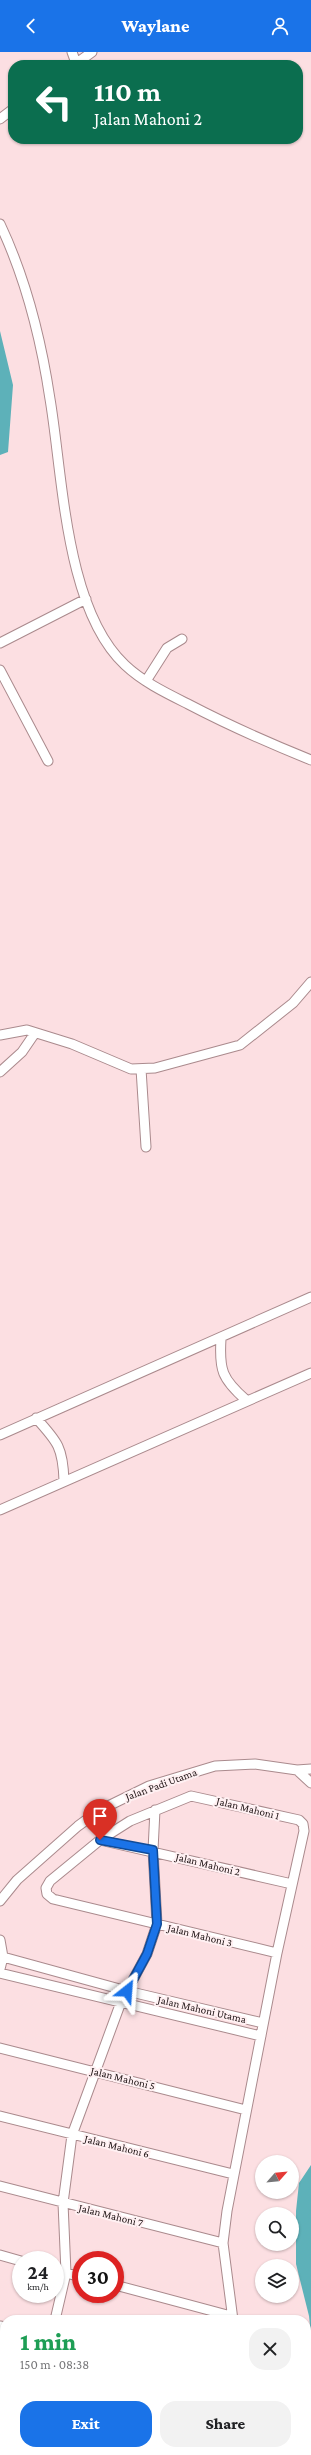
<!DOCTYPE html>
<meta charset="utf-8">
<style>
body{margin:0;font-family:"Crimson Pro",serif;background:#f2f2f2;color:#202124;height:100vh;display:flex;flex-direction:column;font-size:15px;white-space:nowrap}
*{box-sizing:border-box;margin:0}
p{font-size:13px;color:#757577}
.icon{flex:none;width:22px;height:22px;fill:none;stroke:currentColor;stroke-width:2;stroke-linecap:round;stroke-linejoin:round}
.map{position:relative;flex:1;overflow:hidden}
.drawer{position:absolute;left:0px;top:2263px;width:311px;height:140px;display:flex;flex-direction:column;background:#fff;border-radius:16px 16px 0 0;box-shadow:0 1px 3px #0004}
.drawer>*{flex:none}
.guide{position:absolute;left:8px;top:8px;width:295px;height:84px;border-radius:16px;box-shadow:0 1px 3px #0004;background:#0b6e4f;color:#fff;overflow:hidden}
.needle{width:26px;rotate:63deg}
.tools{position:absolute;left:255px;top:2103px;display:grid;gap:8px}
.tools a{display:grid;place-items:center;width:44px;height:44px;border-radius:50%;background:#fff;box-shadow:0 1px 3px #0004;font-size:20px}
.speed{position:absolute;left:12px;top:2199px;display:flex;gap:8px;font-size:20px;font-weight:700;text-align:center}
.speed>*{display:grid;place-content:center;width:52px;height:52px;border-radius:50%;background:#fff;box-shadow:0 1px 3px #0004;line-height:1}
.speed small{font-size:10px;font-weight:400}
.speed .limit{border:6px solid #d22;background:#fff;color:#111}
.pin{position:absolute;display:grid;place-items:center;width:34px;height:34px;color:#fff;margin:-41px -17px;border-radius:50% 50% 50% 0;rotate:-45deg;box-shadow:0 0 4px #0007}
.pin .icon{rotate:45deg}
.me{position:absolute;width:44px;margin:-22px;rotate:28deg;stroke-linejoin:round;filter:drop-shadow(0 0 3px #0008)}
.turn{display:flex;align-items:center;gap:14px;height:84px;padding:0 20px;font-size:18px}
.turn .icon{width:52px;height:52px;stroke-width:2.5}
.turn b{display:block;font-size:28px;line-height:34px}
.round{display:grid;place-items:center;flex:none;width:42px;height:42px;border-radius:16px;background:#f2f2f2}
.summary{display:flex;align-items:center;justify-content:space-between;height:68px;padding:0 20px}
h1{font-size:24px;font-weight:800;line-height:30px;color:#1e9e55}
.cta{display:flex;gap:8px;margin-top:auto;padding:8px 20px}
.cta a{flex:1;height:46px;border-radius:16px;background:#1a73e8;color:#fff;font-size:16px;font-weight:800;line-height:46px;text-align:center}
.cta a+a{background:#f2f2f2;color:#202124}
header{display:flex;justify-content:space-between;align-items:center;height:52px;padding:0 20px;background:#1a73e8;color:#fff;font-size:18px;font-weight:800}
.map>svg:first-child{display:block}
.green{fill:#e9afb6}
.water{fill:#5db1b9}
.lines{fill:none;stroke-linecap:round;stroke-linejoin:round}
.minor-casing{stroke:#aa8a8d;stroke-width:11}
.minor{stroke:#fff;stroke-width:9}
.route-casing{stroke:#114b97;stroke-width:10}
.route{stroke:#1a73e8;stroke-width:7}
.labels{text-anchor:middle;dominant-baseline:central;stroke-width:4;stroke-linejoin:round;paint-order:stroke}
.street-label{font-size:11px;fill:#1c1112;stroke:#fff0f2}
</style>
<header><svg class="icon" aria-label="back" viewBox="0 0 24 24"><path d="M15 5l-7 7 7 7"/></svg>Waylane<svg class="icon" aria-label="person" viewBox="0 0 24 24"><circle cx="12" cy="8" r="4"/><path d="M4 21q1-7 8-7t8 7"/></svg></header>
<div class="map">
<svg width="311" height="2403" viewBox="0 0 311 2403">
<rect width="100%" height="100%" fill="#fcdfe2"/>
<path class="green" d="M0 2358 5 2360V2398H136L161 2403H0Z
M311 2374V2403H199L215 2398H306V2375Z"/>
<path class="water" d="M0 279 13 333 8 400 0 403Z
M311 2113V2283L309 2264 296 2212V2159L299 2131Z
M311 2333V2374L306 2375V2340Z
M0 2342 5 2343V2360L0 2358Z
M136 2398H215C189 2403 163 2403 136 2398Z"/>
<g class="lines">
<g class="minor-casing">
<path id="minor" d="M72 0 76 11
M74 13 92 0
M0 67 13 57
M0 172C26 227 41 287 50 347 63 424 65 557 125 613 143 630 166 641 188 652 228 673 269 691 311 708
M0 591 86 547
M0 618 48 709
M146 629 167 596 182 587
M0 983 27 978 72 992 131 1017 155 1016 240 993 293 951 311 930
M141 1017 146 1095
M0 1020 22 1000 35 981
M221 1287C219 1318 222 1327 246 1348
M36 1366C58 1390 63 1396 64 1429
M0 1383 311 1245
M0 1458 311 1321
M297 1718 311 1731
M100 1788 292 1832
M0 1849 17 1828 78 1774 100 1758 149 1734 215 1714 255 1712 297 1718 311 1717
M0 1888 3 1905 0 1917
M3 1905 127 1939 263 1971
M0 1921 261 1984
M0 1996 246 2058
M0 2064 233 2122
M0 2134 223 2191
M0 2203 21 2209
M55 2218 81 2225
M115 2233 231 2264
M55 2268 66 2221 63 2151 72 2083 121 1950 147 1902 157 1872 153 1798 155 1758
M233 2268 223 2191 227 2159 277 1901 304 1779 303 1772 299 1768 191 1744 130 1769 100 1788 50 1829 46 1836 47 1842 53 1847 277 1901
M0 2274 5 2275"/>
</g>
<use href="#minor" class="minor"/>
</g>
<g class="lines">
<g class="route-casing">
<path id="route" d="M100 1788 153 1798 157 1872 147 1902 127 1939"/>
</g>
<use href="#route" class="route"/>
</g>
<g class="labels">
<g class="street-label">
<text transform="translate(161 1732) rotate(-20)">Jalan Padi Utama</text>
<text transform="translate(248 1756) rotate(14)">Jalan Mahoni 1</text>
<text transform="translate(208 1812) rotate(14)">Jalan Mahoni 2</text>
<text transform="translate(200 1883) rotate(14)">Jalan Mahoni 3</text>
<text transform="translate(202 1957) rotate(13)">Jalan Mahoni Utama</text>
<text transform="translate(123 2026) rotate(14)">Jalan Mahoni 5</text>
<text transform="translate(117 2094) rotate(14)">Jalan Mahoni 6</text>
<text transform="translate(111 2163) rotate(14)">Jalan Mahoni 7</text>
</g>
</g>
</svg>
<div class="tools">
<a><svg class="needle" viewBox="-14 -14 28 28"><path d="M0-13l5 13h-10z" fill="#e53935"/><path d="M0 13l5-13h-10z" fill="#757577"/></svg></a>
<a><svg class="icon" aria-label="search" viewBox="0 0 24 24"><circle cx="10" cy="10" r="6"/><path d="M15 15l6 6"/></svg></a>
<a><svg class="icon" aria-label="layers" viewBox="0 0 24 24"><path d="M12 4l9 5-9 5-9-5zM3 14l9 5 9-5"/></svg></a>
</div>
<div class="speed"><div>24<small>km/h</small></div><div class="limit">30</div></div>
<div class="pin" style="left:100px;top:1788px;background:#d93025"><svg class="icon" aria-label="arrive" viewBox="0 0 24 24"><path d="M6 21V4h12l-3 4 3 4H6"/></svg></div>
<svg class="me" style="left:127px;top:1939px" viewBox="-20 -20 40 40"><path d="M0-17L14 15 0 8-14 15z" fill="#1a73e8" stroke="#fff" stroke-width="4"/></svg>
<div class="guide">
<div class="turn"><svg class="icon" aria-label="left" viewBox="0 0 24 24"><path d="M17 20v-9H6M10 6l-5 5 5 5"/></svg><div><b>110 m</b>Jalan Mahoni 2</div></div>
</div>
<section class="drawer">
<div class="summary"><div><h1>1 min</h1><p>150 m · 08:38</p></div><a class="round"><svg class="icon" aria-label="close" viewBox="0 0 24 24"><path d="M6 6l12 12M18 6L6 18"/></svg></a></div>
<div class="cta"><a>Exit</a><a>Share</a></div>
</section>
</div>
